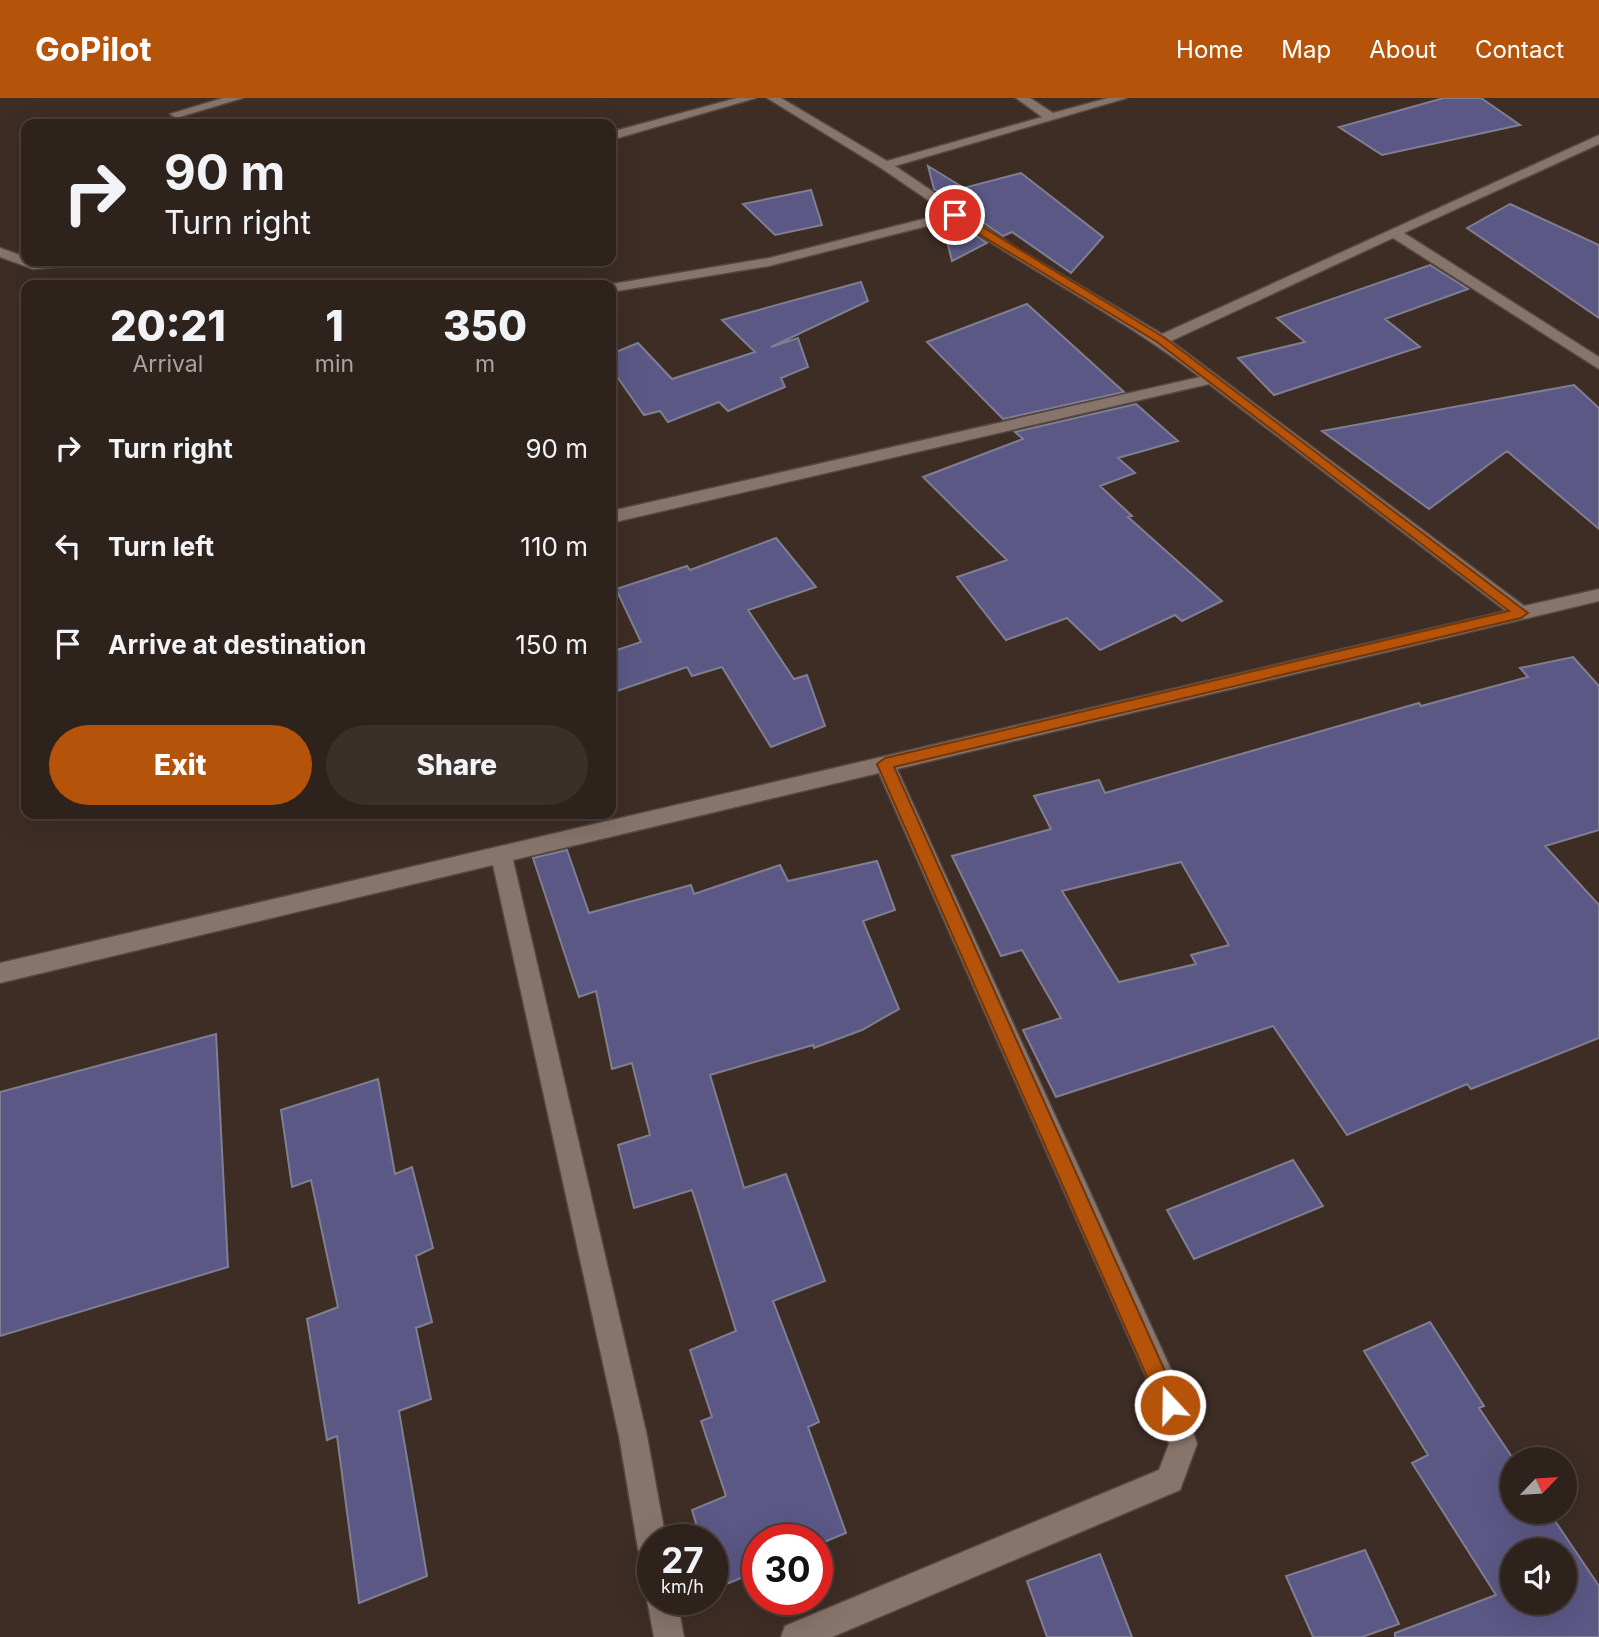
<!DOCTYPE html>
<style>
body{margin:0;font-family:Inter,sans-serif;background:#3a2f29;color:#f1f3f6;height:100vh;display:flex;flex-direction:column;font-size:26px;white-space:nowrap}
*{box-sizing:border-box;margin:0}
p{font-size:23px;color:#a7a4a3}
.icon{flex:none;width:38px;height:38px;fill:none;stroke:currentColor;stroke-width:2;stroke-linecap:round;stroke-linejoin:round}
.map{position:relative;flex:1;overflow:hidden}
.drawer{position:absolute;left:21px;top:182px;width:595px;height:539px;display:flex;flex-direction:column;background:#2e221c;border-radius:14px;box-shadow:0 7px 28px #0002,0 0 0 2px #493f3b}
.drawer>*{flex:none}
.top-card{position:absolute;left:21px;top:21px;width:595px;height:147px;border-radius:14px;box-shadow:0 7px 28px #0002,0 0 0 2px #493f3b;background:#2e221c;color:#f1f3f6;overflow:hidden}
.needle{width:46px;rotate:65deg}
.buttons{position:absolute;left:1500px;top:1349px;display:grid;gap:14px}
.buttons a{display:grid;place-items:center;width:77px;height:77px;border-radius:50%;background:#2e221c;box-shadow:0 7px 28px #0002,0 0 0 2px #493f3b;font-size:35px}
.speed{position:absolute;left:637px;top:1426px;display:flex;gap:14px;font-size:35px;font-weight:700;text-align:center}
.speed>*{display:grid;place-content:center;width:91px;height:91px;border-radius:50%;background:#2e221c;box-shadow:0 7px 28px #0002,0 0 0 2px #493f3b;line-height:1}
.speed small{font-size:18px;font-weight:400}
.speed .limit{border:10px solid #d22;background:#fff;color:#111}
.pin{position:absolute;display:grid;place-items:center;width:60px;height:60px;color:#fff;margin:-30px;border:4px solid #fff;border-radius:50%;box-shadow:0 2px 7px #0007}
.me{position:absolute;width:77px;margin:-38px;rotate:339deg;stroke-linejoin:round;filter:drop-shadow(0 0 5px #0008)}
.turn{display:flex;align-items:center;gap:24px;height:147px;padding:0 28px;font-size:32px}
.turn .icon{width:91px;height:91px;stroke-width:2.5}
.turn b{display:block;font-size:49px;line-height:60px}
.eta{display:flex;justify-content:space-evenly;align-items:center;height:119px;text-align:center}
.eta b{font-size:42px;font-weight:800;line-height:49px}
.action{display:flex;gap:14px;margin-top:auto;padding:14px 28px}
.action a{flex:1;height:80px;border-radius:42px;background:#b45309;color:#fff;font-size:28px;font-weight:800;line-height:80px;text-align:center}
.action a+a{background:#3a2f29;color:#f1f3f6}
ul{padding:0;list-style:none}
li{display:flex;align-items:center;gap:21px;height:98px;padding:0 28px}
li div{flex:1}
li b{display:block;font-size:26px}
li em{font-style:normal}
header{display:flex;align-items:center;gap:42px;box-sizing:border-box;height:98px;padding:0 35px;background:#b45309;color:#fff}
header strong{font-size:33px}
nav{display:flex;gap:38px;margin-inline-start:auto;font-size:24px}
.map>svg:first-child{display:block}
.building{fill:#5c5886;stroke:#7f7f91;stroke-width:2;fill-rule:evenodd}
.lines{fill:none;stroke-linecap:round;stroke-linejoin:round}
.street-casing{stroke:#554842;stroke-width:3}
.street{fill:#87746b;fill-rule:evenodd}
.route{fill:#b45309;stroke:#753606;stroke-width:2}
</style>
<header>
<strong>GoPilot</strong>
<nav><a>Home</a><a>Map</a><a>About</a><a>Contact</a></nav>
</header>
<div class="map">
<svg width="1599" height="1539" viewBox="0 0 1599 1539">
<rect width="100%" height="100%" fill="#3d2d25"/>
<path class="building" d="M1444 0H1481L1520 27 1382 57 1339 29Z
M928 68 964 90 1021 75 1103 139 1071 175 1012 134 1003 138 934 91Z
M811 92 822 127 775 137 743 106Z
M1510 106 1599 147V220L1467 130Z
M955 124 984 143 987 145 952 163 943 127Z
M1430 167 1468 191 1385 221 1420 249 1274 297 1238 260 1305 244 1277 220Z
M861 184 868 203 771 249 798 240 808 269 781 280 785 289 728 313 719 304 668 324 660 313 644 317 611 270V256L638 245 672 281 755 254 722 222Z
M1027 206 1124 294 1003 321 927 244Z
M1574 287 1599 310V431L1507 353 1429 411 1322 333Z
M1136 306 1178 343 1118 360 1135 375 1100 388 1132 418 1128 419 1222 503 1182 523 1175 517 1100 552 1067 520 1006 542 957 479 1007 462 923 379 1023 341 1015 334Z
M776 440 816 489 748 512 794 581 807 577 825 628 771 649 722 569 692 578 687 569 611 595V554L641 544 616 491 687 468 690 472Z
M1573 559 1599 588V732L1545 748 1599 807V940L1471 991 1467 986 1347 1037 1273 928 1056 999 1023 932 1061 920 1022 852 1001 858 952 758 1051 731 1034 698 1099 682 1105 695 1419 605 1421 608 1528 579 1520 570ZM1181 764 1229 847 1191 857 1196 866 1119 884 1062 793Z
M567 752 589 815 691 787 694 796 780 767 788 783 877 763 895 812 863 823 899 911 862 932 814 950 813 947 710 977 744 1090 786 1076 825 1183 773 1203 819 1324 808 1329 846 1435 817 1447V1442H758V1473L712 1492V1442H701L692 1412 726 1398 701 1323 712 1319 690 1252 736 1233 692 1092 634 1110 618 1047 650 1037 632 965 612 971 596 893 579 899 533 760Z
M216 936 228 1169 0 1238V994Z
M378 981 395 1076 412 1069 433 1150 416 1158 432 1224 416 1230 431 1301 399 1313 427 1478 359 1505 337 1338 327 1342 307 1221 338 1209 311 1082 292 1089 281 1012Z
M1293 1062 1323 1108 1194 1161 1167 1112Z
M1430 1224 1484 1308 1479 1310 1514 1362 1512 1414H1549L1599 1488V1539H1395V1535L1496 1497 1412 1365 1428 1357 1364 1253ZM1512 1452H1564V1505H1512Z
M1365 1452 1399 1526 1362 1539H1313L1286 1478Z
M1100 1456 1132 1539H1047L1027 1483Z"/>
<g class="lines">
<g class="street-casing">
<path id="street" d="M223 0H243L176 20 170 16Z
M737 0H756L611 42V34Z
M767 0H781L887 63 1042 19 1016 0H1030L1053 15 1108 0H1127L895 68 1018 151 1162 236 1599 37V46L1404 135 1599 259V271L1393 140 1171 243 1524 508 1599 491V503L897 671 1174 1278 1197 1346 1180 1392 832 1539H781L785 1528 1159 1372 1169 1346 1151 1290 879 675 513 762 647 1338 666 1442H653V1465L643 1461 638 1451 619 1338 493 767 0 885V865L1506 513 1209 286 611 425V413L1200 279C1123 220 1036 176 955 121L769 168 611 194V187H606L769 160 947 115 881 70Z
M0 150 26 159V163H84L77 167 33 171 0 159Z
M653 1491V1502H677L684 1539H654L647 1502Z"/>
</g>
<use href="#street" class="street"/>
</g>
<path class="route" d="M951 114H958L1165 240 1528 515 1521 520 894 669 1177 1300 1180 1307 1177 1315 1170 1318 1163 1315 877 666 885 660 1509 513 1157 244 951 119Z"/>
</svg>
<div class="buttons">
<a><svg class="needle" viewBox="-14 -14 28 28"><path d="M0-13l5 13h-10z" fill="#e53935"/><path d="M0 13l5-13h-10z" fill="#a7a4a3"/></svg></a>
<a><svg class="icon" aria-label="sound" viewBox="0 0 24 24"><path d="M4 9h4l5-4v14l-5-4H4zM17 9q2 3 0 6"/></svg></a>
</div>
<div class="speed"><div>27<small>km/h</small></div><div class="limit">30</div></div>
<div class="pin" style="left:955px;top:117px;background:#d93025"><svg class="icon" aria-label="arrive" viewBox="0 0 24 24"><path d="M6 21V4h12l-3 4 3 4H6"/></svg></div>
<svg class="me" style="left:1170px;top:1307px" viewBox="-20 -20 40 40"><circle r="17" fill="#b45309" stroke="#fff" stroke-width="3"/><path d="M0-11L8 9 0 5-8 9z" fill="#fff"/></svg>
<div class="top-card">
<div class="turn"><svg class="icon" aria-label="right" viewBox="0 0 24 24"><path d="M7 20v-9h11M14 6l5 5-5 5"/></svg><div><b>90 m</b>Turn right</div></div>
</div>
<section class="drawer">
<div class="eta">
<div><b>20:21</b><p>Arrival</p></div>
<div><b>1</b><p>min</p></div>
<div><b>350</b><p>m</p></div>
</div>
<ul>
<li><svg class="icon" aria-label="right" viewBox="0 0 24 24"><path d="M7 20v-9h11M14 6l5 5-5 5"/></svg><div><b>Turn right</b></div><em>90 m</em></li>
<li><svg class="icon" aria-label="left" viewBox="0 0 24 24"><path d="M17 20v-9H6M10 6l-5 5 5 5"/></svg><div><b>Turn left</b></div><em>110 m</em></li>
<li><svg class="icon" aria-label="arrive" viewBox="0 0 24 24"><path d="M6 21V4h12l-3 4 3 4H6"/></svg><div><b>Arrive at destination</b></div><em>150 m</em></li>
</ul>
<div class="action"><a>Exit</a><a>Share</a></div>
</section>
</div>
